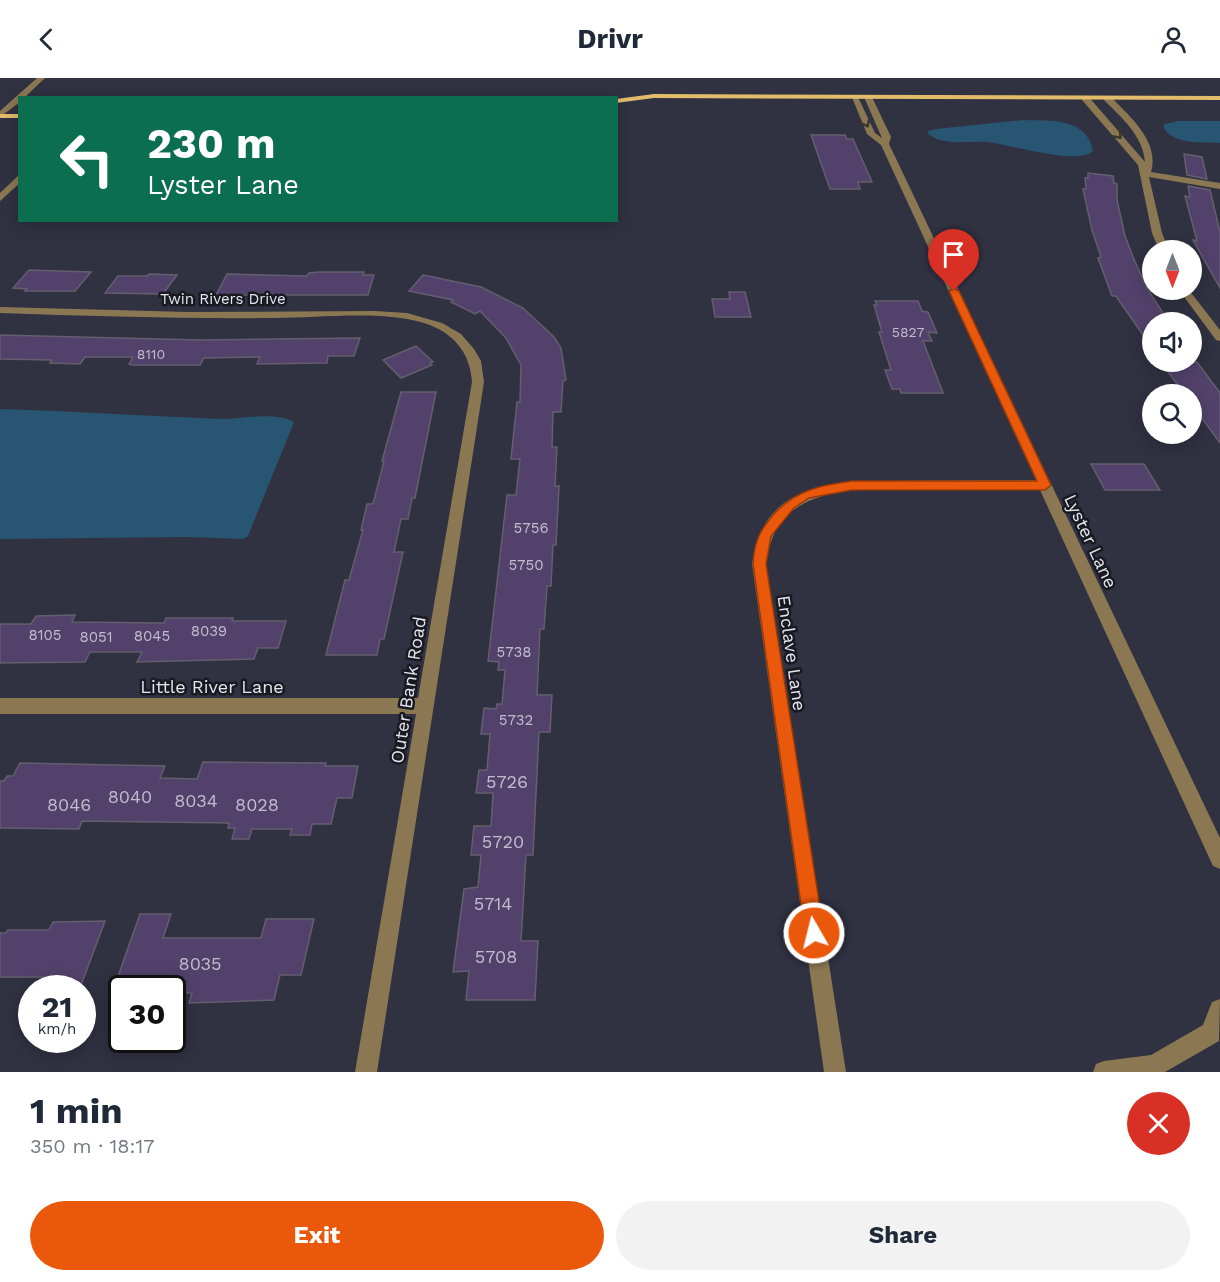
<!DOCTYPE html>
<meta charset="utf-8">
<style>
body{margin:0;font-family:"Work Sans",sans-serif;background:#f2f2f3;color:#1f2937;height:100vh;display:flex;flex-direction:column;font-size:22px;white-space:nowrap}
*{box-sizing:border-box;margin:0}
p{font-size:20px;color:#747a83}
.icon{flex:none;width:33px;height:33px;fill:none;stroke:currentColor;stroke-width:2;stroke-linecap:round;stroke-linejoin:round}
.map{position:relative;height:994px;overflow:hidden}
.side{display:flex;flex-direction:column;background:#fff;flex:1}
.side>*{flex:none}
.top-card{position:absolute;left:18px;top:18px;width:600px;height:126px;border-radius:0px;box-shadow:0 3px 15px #0003;background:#0b6e4f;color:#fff;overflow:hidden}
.needle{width:39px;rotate:180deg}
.fabs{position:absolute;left:1142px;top:162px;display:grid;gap:12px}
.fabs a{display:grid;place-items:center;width:60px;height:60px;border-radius:50%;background:#fff;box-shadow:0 3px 15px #0003;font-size:30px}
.speed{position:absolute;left:18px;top:897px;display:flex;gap:12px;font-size:30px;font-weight:700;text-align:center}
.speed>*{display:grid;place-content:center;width:78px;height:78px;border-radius:50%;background:#fff;box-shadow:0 3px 15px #0003;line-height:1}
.speed small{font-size:15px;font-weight:400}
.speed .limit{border:3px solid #111;border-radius:9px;background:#fff;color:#111}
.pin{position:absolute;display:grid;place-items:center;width:51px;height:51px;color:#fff;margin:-62px -26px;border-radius:50% 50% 50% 0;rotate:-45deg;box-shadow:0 0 6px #0007}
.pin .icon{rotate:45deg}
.me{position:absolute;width:66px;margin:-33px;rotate:352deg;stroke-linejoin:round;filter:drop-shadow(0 0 4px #0008)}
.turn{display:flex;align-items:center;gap:21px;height:126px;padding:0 30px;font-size:27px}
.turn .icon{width:78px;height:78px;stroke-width:2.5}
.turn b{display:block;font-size:42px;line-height:51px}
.round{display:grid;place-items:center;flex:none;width:63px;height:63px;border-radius:32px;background:#f2f2f3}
.overview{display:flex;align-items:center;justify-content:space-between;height:102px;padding:0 30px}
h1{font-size:36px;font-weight:700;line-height:45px}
.primary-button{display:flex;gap:12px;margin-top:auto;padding:12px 30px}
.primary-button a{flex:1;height:69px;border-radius:36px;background:#ea580c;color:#fff;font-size:24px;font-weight:700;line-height:69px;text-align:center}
.primary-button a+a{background:#f2f2f3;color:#1f2937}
header{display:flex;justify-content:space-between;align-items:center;height:78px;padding:0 30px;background:#fff;font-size:27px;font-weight:700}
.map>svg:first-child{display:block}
.water{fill:#285572}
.building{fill:#52426b;stroke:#645e6f;stroke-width:1.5}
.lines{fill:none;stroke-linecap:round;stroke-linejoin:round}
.minor{fill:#8b7853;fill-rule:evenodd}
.major{fill:#e3bc6b;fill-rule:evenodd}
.oneway{stroke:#3b3630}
.route{fill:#ea580c;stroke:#983908;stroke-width:1.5}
.labels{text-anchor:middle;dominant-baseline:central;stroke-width:5;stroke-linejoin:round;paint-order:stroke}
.far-number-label{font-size:14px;fill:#c0bcce}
.far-street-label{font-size:15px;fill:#e4e5ef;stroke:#191a21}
.number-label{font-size:15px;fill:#c0bcce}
.street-label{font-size:18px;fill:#e4e5ef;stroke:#191a21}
.near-number-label{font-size:18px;fill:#c0bcce}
</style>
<header><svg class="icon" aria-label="back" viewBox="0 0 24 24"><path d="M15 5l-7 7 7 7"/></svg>Drivr<svg class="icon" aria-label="person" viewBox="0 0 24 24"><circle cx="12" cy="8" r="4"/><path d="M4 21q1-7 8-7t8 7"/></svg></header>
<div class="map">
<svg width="1220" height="994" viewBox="0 0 1220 994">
<rect width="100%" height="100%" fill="#303141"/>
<path class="water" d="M1023 42C1050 43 1087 39 1093 73 1077 88 1009 66 987 64 969 63 943 68 928 56V53L936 51Z
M1178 43H1220V65C1202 64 1171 67 1163 48L1165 46Z
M0 331C74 333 148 338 222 341 244 341 274 333 294 344L248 458 243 461 187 459 0 461Z"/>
<path class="building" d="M811 57H845L847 61H853L872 104H858L860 111H830Z
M1184 76 1202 79 1207 101 1187 97Z
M1088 95 1113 98 1114 105 1117 106V122L1125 158 1133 179 1148 212 1169 244H1152V270L1116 218H1112L1098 180 1101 179 1092 152 1083 111H1086L1085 100H1088Z
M1188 108 1210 112 1220 154V210L1193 162 1197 163 1185 118 1190 119Z
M29 192 58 193 91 194 75 213H25L27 211 13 210Z
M319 194H364L363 197H374L368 217H216L227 196 307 198 309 195Z
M149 196 177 197 163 216 105 215 118 198H147Z
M423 197 481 209 523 230 554 259 561 270 566 302 563 303 561 334H553L552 369H557L555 408H559L556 467H553L551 508H547L544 551H540L537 617H552L550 654H539L533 777H526L521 863H538L535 922H466L469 893 453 894 464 811 478 809 481 777H471L474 748H491L493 715H476L479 692H487L490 656H481L484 630 496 631 497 626H502L505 592H498L499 584 488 583 507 417H516L520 381H511L517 324H520L521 287 506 260 480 233 475 236 451 224 453 222 409 213Z
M729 214H745L751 239H715L712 221H730Z
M875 223H918L922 233 928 234 937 255 928 254 932 263H923L943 315H901L900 311H892L885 292H891L879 254H882L874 227H877Z
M0 257 201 262 360 260 354 278H328L327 285 257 286 260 279 204 280 200 287H132L129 286 133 279H85L80 286 50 285 52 282 0 281Z
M416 268 433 284 430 285 432 287 401 300 383 282Z
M1161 284H1197L1220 315V365L1191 325V316H1184Z
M401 314H436L415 420H412L408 441H401L394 474H403L384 561H380L377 577H326L345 502H349L363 452H361L367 426H373L384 383H382Z
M1091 386H1144L1160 412H1105Z
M75 537 72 544 164 545 166 540H233L232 543H286L278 570H258L254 581 137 584 142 574H90L85 584 0 585V546H31L36 538Z
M203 684 326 685 325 688H358L352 720H337L331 746H312L310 757H290L292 751H252L249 761H232L235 750H228L229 745 82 743 79 751 0 750V703H4L7 698H13L20 685 165 688 160 700 197 701Z
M140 836H171L163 860H261L266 841H314L301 897H280L274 922 189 925 192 915H172V910H114Z
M105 843 80 910H50L54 899H0V855H6L8 852H49L53 844Z"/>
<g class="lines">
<path class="minor" d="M37 0H45L24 20H20V24L0 39V33Z
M851 17H857L875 55 882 60 864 19 871 17 891 59 889 66 1220 760V791L1213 788 1040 412C1003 412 966 412 929 412 886 413 833 405 795 431 775 444 770 464 766 486L846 994H824L752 486C761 426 796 411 852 403L1036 402 881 67 867 56Z
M1082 18H1088L1145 84C1143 58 1122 40 1104 22V18H1110C1129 38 1160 63 1151 94L1220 105V111L1149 99 1162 155 1169 172H1159L1152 155 1138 87 1082 22Z
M20 96V105L0 123V115Z
M1179 212H1189L1220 252V263L1216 262Z
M0 229 188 234 375 233 407 235 442 245 461 256 474 271 481 283 484 304 377 994H355L416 636H0V620H418L472 304C470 274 453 254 424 245 380 232 320 240 274 240 182 241 91 238 0 235Z
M1220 921 1219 963 1165 994H1093L1096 986 1104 983 1151 977 1203 947 1212 924Z"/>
<path class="major" d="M654 16 1220 18V22L654 20 616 25V21Z
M0 36H20V40H0Z"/>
</g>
<defs><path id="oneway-chevron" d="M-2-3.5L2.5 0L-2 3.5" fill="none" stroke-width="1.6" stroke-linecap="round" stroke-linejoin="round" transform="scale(1.5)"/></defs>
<g class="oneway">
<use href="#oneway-chevron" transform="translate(866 45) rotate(64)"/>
<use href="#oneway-chevron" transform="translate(1118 57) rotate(48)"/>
</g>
<path class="route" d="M954 210 959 213 1051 407 1045 412H852L809 420 794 430 771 458 766 486 824 855 821 862 814 865 808 862 805 855 753 486C754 464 760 452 774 436 796 412 821 407 852 403H1037L949 213Z"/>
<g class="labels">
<g class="far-number-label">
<text x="908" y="254">5827</text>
<text x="151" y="276">8110</text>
</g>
<g class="far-street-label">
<text x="223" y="221">Twin Rivers Drive</text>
</g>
<g class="number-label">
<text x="531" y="450">5756</text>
<text x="526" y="487">5750</text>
<text x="209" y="553">8039</text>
<text x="45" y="557">8105</text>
<text x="152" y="558">8045</text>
<text x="96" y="559">8051</text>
<text x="514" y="574">5738</text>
<text x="516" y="642">5732</text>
</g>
<g class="street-label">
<text transform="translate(1091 463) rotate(65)">Lyster Lane</text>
<text transform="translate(792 575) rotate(82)">Enclave Lane</text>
<text x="212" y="608">Little River Lane</text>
<text transform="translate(408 612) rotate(-81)">Outer Bank Road</text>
</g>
<g class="near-number-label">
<text x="507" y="703">5726</text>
<text x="130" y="718">8040</text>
<text x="196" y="722">8034</text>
<text x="69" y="726">8046</text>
<text x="257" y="726">8028</text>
<text x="503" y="763">5720</text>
<text x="493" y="825">5714</text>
<text x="496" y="878">5708</text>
<text x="200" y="885">8035</text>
</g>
</g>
</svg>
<div class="fabs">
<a><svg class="needle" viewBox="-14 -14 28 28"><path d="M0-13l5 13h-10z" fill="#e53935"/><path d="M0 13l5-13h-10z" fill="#747a83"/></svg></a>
<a><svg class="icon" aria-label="sound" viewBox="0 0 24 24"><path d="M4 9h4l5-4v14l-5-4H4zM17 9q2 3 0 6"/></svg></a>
<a><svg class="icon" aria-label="search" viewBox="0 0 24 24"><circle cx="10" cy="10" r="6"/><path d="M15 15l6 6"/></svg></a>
</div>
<div class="speed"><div>21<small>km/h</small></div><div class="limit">30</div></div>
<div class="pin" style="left:954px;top:213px;background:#d93025"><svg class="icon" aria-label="arrive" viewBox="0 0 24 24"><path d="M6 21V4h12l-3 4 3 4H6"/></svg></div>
<svg class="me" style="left:814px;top:855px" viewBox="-20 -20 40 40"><circle r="17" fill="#ea580c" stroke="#fff" stroke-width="3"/><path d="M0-11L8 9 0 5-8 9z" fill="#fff"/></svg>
<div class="top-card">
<div class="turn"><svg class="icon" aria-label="left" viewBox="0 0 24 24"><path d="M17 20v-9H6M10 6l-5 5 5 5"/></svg><div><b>230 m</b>Lyster Lane</div></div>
</div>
</div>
<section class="side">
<div class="overview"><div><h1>1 min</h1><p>350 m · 18:17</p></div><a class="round" style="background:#d93025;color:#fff"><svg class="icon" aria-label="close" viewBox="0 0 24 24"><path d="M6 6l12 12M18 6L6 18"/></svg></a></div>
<div class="primary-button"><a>Exit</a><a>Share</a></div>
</section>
